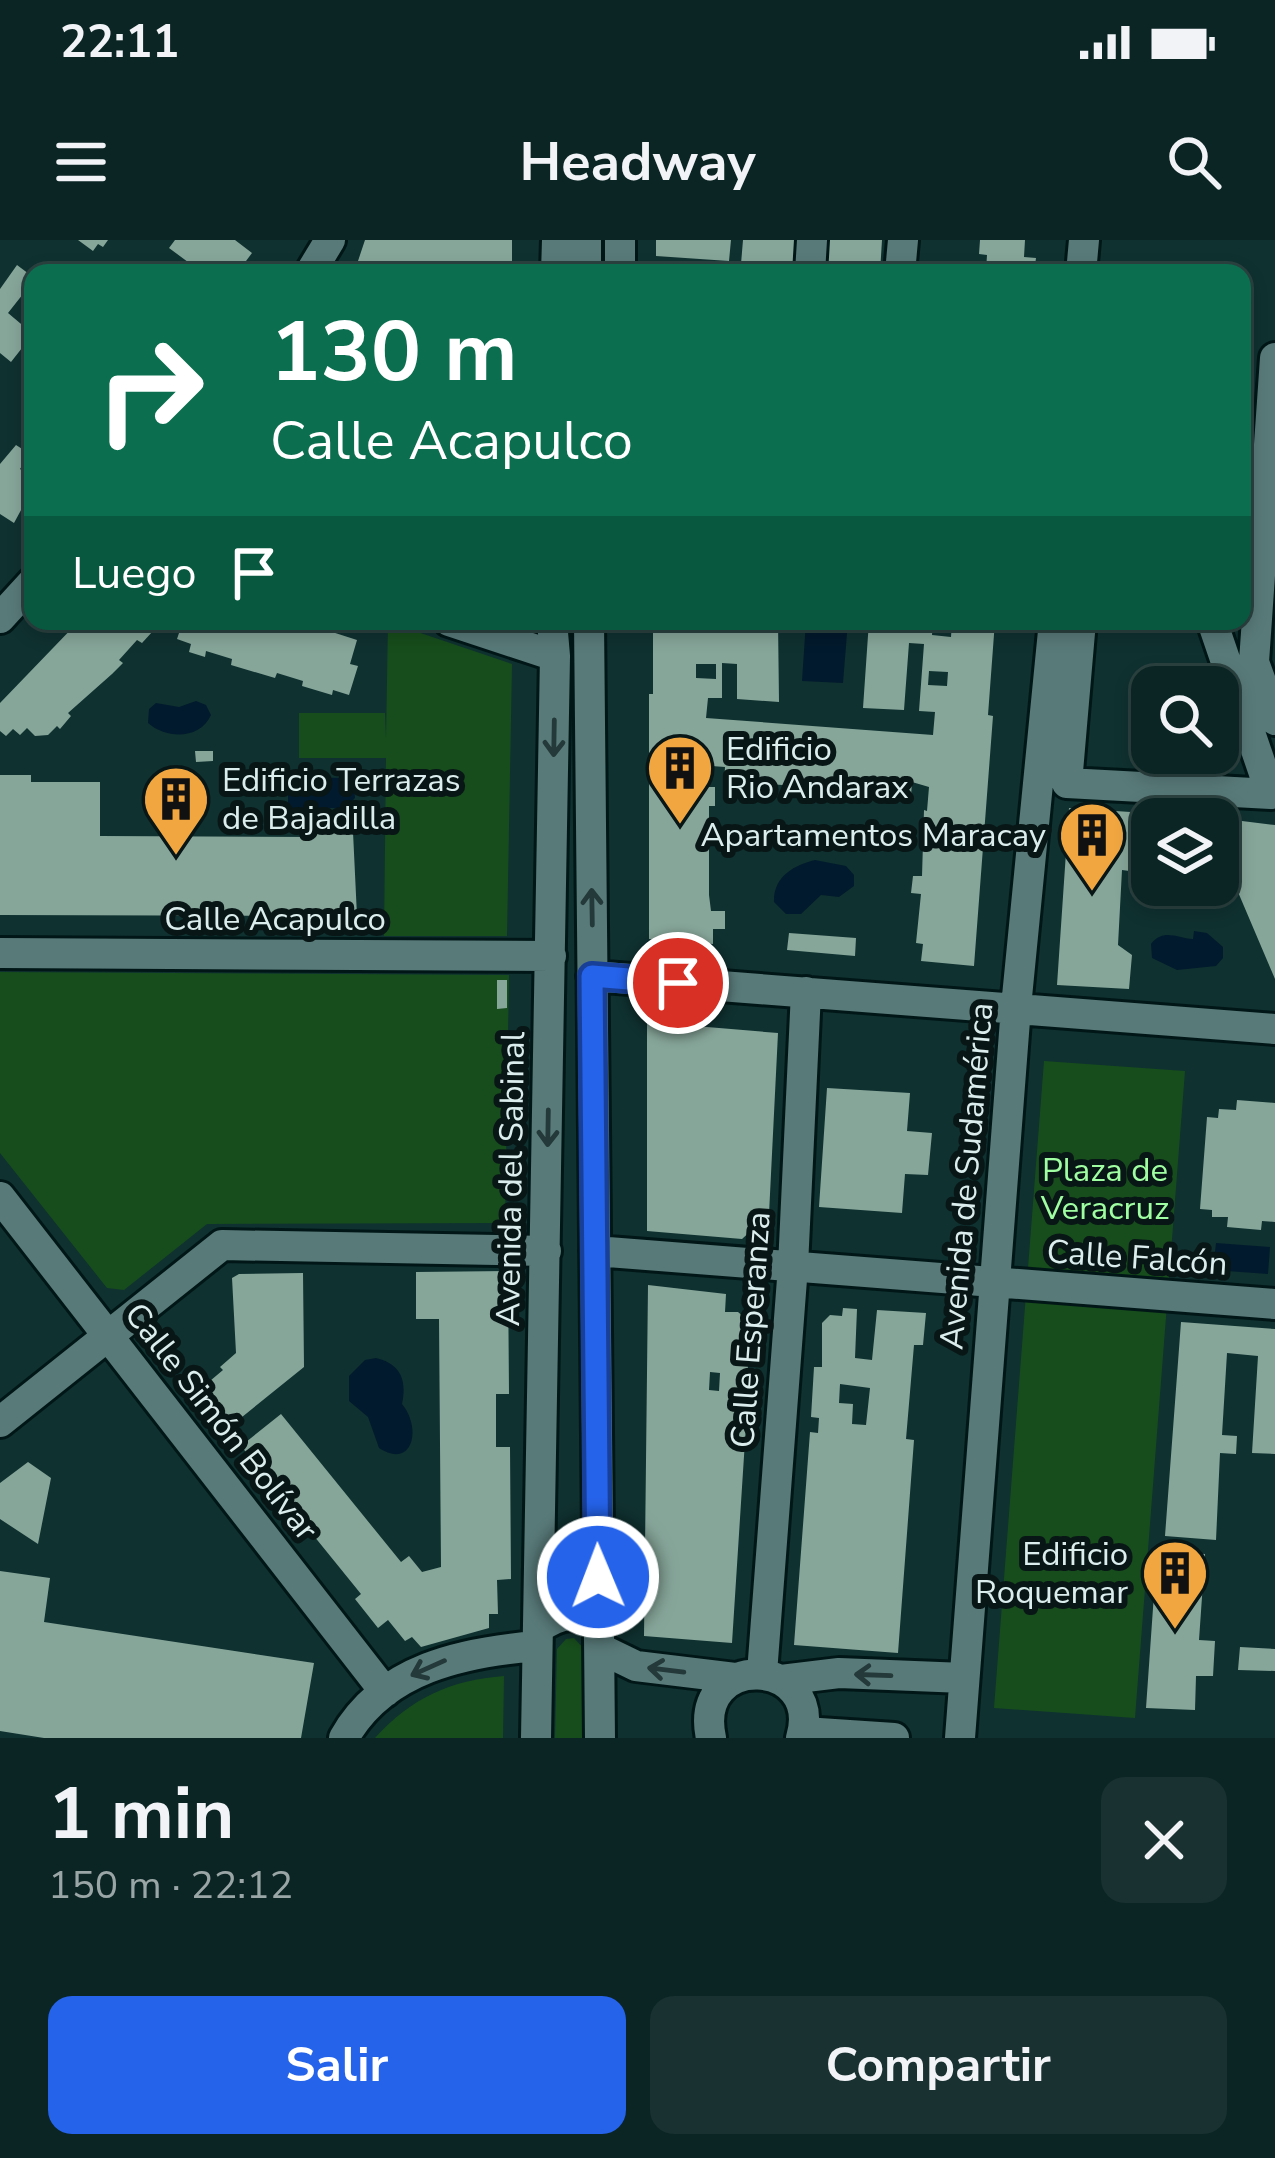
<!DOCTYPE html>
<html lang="es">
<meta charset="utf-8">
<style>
body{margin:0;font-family:"Nunito Sans",sans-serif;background:#193131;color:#f1f3f6;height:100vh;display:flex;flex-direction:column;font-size:45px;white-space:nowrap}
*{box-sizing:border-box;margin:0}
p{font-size:39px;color:#9aa5a6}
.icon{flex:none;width:66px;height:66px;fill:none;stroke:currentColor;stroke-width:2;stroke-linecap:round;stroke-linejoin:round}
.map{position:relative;height:1498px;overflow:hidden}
.sheet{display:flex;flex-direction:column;background:#0b2524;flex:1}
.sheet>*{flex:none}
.top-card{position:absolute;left:24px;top:24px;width:1227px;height:366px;border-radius:24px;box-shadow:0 6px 18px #0003,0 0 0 3px #2b4241;background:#0b6e4f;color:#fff;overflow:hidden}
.buttons{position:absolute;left:1131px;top:426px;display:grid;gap:24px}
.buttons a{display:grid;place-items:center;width:108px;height:108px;border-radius:24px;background:#0b2524;box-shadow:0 6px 18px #0003,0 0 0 3px #2b4241;font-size:60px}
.pin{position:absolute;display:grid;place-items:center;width:102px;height:102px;color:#fff;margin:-51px;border:6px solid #fff;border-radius:50%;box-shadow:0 3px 12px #0007}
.me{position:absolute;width:132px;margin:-66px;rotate:359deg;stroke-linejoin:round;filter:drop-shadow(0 0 9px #0008)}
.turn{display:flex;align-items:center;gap:42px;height:252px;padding:0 48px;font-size:54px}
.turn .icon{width:156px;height:156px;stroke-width:2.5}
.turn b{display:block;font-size:84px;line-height:102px}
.then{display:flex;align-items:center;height:114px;padding:0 48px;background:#0003;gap:24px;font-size:45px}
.round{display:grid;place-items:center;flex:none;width:126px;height:126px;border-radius:24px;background:#193131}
.overview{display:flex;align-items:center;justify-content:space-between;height:204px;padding:0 48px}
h1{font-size:72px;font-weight:700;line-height:90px}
.cta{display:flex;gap:24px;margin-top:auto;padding:24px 48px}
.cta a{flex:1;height:138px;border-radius:24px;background:#2563eb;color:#fff;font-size:48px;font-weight:700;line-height:138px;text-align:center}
.cta a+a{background:#193131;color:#f1f3f6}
.status{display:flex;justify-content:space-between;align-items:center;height:84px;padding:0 60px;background:#0b2524;direction:ltr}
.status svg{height:33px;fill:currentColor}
header{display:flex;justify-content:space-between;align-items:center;height:156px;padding:0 48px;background:#0b2524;font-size:54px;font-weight:700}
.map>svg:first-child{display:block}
.green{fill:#174d1c}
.water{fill:#021a2d}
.building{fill:#87a69a;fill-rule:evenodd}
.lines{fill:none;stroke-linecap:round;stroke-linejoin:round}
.minor-casing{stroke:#011717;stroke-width:36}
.minor{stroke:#587a79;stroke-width:30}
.oneway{stroke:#243939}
.route-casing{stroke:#184099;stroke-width:30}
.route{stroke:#2563eb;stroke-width:21}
.labels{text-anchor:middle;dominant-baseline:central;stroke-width:12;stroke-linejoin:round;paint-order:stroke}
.poi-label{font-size:33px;fill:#dbeded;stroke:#081616;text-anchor:start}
.street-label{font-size:33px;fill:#dbeded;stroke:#081616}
.park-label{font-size:33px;fill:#a0fea2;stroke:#081616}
</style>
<div class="status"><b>22:11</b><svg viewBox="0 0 49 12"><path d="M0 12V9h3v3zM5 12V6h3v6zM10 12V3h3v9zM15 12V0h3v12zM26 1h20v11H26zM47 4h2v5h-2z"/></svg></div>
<header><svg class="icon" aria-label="menu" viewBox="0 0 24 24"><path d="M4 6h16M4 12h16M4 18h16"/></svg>Headway<svg class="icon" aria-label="search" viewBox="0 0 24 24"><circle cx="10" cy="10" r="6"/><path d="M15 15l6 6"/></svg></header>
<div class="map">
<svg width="1275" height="1498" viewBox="0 0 1275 1498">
<rect width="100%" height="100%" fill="#0f3130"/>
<path class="green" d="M388 382 512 424 507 696H384L386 518H299V473H385L386 499Z
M0 732 509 735 505 983 207 984 124 1050 107 1048 0 913Z
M1044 821 1185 831 1135 1478 994 1468Z
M574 1398 585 1410 582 1498H555L557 1409 566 1399Z
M504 1436 503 1498H375C411 1458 451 1440 504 1436Z"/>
<path class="water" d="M806 381H848L843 443 802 441Z
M196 461 206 465 211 475C200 500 166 499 148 483L149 469 156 463 179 467Z
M288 537 346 538V543L354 546 355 558 345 568H288Z
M815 620 846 626 854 635V646L839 657 821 655 801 674H786L774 662C773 637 794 625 815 620Z
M1194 691 1207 693 1223 707V718L1216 726 1177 730 1152 718 1151 704C1163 688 1177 698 1193 699Z
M1216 1003 1270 1007 1268 1034 1213 1030Z
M376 1118C401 1124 407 1140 402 1164 422 1188 413 1230 379 1208L368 1177 349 1161V1136L365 1120Z"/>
<path class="building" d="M78 0H108L103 7 98 4 93 11Z
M175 0H235L252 13 237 33H193L188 30 192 25 169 8Z
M365 0H512V33H354Z
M656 0H731L729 21 656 16Z
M743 0H804L802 29 741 24Z
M813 0H882L880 33 811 29Z
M980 0H1025L1024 17 1036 18 1034 33 986 31 987 15 979 14Z
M17 25 33 37V62L23 54 8 73 33 94 11 122 0 113V49Z
M16 205 30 214 20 229 33 238V248L14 283 0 274V224Z
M79 381H154L148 387 153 391 142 403 137 400 119 420 123 423 112 434 68 473 71 476 60 489 57 486 48 495 35 496 27 488 20 495 13 489 6 496 0 491V463Z
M183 381H298L357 400 350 424 358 426 349 455 333 450 332 455 302 446 303 441 277 433 275 438 231 425 232 419 206 411 205 417 189 412 191 404 177 399Z
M653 381H695V384L722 381V389H737V381H778L779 462 737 459V424L722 423V458H708L706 478 933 495 935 472 919 471 924 404 909 403 904 470 863 468 869 381H933L932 395 951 397 952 381H995L988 475 993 476 974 726 921 721 923 704 916 703 921 654 911 653 913 636H922L924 570 927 571 929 547 912 542 911 556 879 552V558L864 556V551L741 542V546L724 544 725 527 698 525 697 547H715V566H709V655L711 671H725V689H713V704L649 699V454H653ZM696 424H716V439L696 438ZM929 431 948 432 947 446 928 445Z
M195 511H213V521L196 522Z
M0 535H31V542H100V596L316 597V592H353L357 676 0 675Z
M1069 568 1177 575V579H1152V634L1122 630 1118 705 1132 715 1129 749 1057 745Z
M1218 578 1275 585V739L1235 645 1218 639Z
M789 693 856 698 855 716 787 710Z
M497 740H507V768L497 769Z
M647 782 778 793 769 974 742 999 647 991Z
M827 848 910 853 907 891 932 893 928 935 905 934 902 973 819 967Z
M1237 860 1275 863V982L1262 981 1261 990 1227 987 1228 977H1212V970L1200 969 1207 877 1218 878 1219 869 1236 870Z
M508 1031 509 1154H496V1207H510L511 1339 497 1340 498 1374H489V1388L421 1407 412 1397 405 1401 388 1380 378 1388 355 1359 361 1354 241 1206 281 1174 401 1322 409 1316 422 1332 441 1327 439 1079H416V1032Z
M303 1033 304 1127 221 1194 191 1157 223 1130 220 1127 236 1113 232 1038 239 1034Z
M648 1045 726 1054 725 1072H738L745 1078 739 1126H748L746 1160H736L735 1184 746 1185 732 1403 644 1396ZM710 1132 720 1133 719 1151 709 1150Z
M843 1068 857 1069 855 1118 872 1120 877 1070 926 1073 923 1105H914L906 1199 914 1200 898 1413 794 1405 810 1192 818 1193 819 1178 811 1177 814 1127H822V1083L830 1075 842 1076ZM840 1144 870 1148 866 1185 852 1184 853 1164 839 1163Z
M1181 1082 1275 1089V1214L1252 1213 1258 1116 1227 1113 1222 1195 1237 1196 1236 1214 1220 1213 1216 1300 1165 1296Z
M28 1222 51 1238 38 1304 0 1279V1243Z
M1157 1311 1205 1314 1199 1400 1215 1401 1213 1436H1196L1195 1470 1146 1468Z
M0 1331 50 1338 44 1382 314 1423 301 1498H44L0 1491Z
M1240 1407 1275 1409V1431L1238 1430Z"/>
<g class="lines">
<g class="minor-casing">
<path id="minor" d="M586 0V33
M620 0V33
M310 33 330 0
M556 33 557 0
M810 33 812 0
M900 33 903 0
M1081 33 1084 0
M1275 118 1254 422 1275 480
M0 378 33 342
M449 381 555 416
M589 381 600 1498
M1081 381 1067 543 1271 554 1212 381
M0 713 551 716
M592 736 1275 789
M0 957 385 1452
M595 1011 1275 1064
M0 1182 222 1005 546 1011
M540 1387C562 1373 575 1371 599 1384
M601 1409 636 1426 735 1438
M762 1433 793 1026 806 752
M781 1440 839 1433 964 1438
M804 1492 894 1498
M344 1498C383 1428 464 1412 537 1406
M536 1498 555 416 552 381
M711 1498C692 1410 825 1417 801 1498
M960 1498 1016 767 1054 381"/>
</g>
<use href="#minor" class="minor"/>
</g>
<defs><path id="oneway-shaft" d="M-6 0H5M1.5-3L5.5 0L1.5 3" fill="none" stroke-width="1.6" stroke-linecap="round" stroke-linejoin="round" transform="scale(3)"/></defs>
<g class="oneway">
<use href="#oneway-shaft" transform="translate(554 498) rotate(91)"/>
<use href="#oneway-shaft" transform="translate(592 667) rotate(-91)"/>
<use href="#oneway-shaft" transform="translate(548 888) rotate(91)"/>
<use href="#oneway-shaft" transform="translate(428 1428) rotate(156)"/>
<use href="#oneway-shaft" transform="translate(666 1430) rotate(-173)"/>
<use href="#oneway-shaft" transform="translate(873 1435) rotate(-178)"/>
</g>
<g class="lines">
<g class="route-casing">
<path id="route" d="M598 1337 592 736 678 743"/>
</g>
<use href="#route" class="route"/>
</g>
<defs>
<g id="building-pin" transform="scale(3.45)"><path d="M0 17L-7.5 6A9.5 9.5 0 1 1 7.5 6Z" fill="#f1a640" stroke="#081616"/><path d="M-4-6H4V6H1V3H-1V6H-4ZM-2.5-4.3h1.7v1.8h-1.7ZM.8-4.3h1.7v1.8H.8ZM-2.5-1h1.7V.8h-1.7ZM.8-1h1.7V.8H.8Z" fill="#111"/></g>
</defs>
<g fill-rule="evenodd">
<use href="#building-pin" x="680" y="528"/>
<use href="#building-pin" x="176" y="559"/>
<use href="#building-pin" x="1092" y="595"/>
<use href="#building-pin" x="1175" y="1333"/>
</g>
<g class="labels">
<g class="poi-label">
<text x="726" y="509">Edificio<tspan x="726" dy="38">Rio Andarax</tspan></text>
<text x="222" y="540">Edificio Terrazas<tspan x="222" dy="38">de Bajadilla</tspan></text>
<text x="1046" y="595" text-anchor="end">Apartamentos Maracay</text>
<text x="1128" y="1314" text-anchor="end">Edificio<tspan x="1128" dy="38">Roquemar</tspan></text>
</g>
<g class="street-label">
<text x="275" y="679">Calle Acapulco</text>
<text transform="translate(967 936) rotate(-85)">Avenida de Sudamérica</text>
<text transform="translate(511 939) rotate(-89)">Avenida del Sabinal</text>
<text transform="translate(1137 1018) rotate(4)">Calle Falcón</text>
<text transform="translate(751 1090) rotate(-86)">Calle Esperanza</text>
<text transform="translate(221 1182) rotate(52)">Calle Simón Bolívar</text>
</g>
<g class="park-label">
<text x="1105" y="930">Plaza de<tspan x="1105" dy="38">Veracruz</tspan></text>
</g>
</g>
</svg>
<div class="buttons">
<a><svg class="icon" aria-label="search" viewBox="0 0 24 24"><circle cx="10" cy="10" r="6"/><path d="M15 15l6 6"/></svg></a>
<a><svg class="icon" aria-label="layers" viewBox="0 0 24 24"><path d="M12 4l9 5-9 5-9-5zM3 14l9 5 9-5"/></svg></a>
</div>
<div class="pin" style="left:678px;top:743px;background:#d93025"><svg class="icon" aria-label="arrive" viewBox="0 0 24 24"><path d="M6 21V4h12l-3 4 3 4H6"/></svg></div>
<svg class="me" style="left:598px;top:1337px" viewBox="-20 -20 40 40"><circle r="17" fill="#2563eb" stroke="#fff" stroke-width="3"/><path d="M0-11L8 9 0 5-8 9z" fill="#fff"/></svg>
<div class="top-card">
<div class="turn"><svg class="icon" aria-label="right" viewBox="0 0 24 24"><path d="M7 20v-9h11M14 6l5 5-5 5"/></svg><div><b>130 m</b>Calle Acapulco</div></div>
<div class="then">Luego<svg class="icon" aria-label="arrive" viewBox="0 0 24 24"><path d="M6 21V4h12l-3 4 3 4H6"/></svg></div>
</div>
</div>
<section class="sheet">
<div class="overview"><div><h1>1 min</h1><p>150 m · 22:12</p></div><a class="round"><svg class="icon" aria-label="close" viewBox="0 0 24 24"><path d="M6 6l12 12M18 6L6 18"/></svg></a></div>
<div class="cta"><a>Salir</a><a>Compartir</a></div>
</section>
